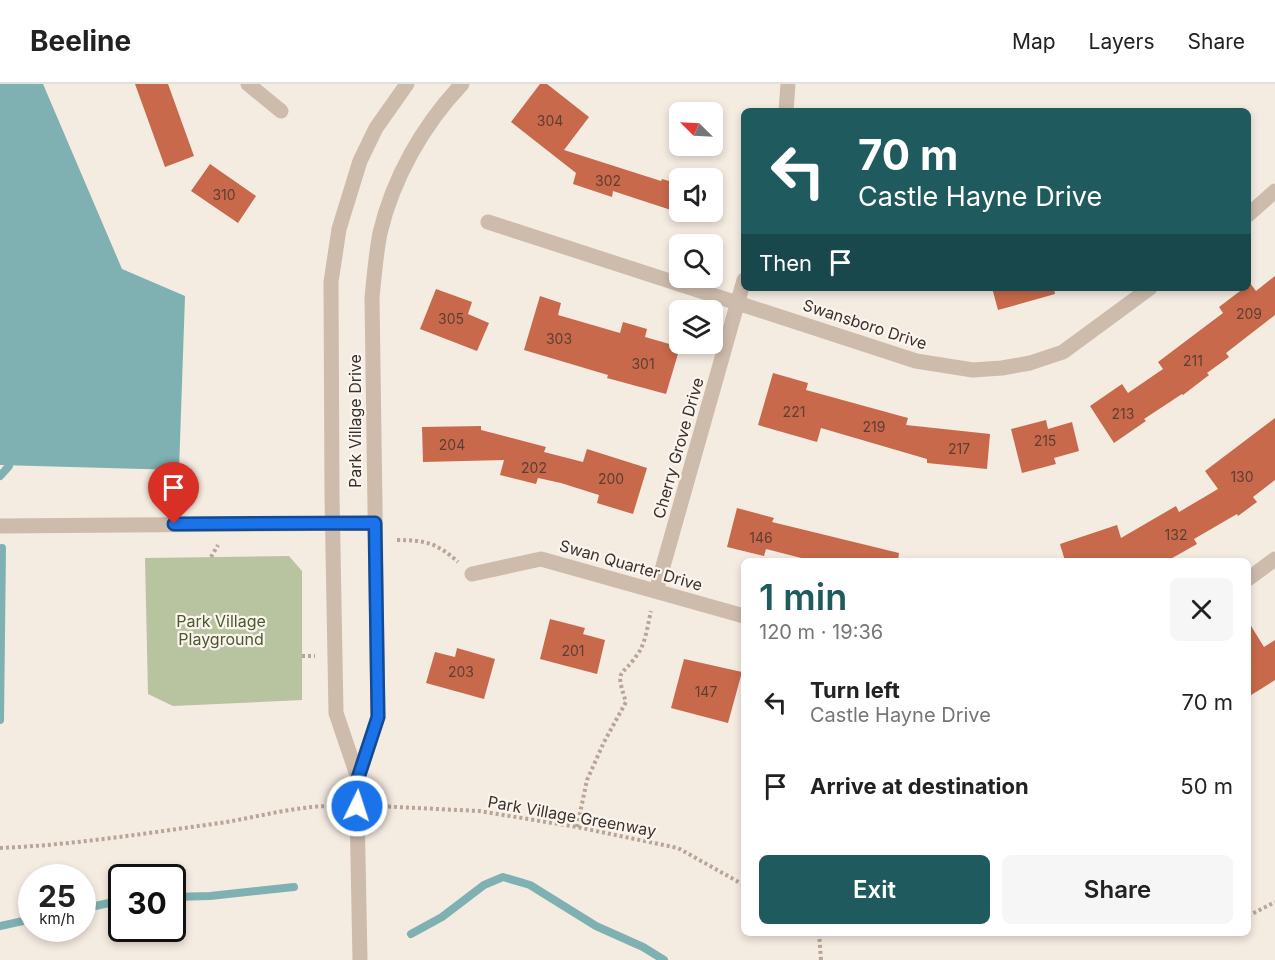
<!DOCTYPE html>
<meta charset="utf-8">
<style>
body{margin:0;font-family:Inter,sans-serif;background:#f6f6f6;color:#222;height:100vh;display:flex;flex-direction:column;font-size:22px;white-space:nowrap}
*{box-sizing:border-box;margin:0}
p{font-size:20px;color:#767676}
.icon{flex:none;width:33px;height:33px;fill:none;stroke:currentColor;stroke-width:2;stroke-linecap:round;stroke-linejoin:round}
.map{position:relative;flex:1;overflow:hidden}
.drawer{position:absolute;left:741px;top:474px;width:510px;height:378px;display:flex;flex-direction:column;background:#fff;border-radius:9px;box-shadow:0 3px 9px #0003}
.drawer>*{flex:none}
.banner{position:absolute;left:741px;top:24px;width:510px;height:183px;border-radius:9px;box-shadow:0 3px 9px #0003;background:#1f5a5e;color:#fff;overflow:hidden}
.needle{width:39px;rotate:294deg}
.controls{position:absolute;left:669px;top:18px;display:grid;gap:12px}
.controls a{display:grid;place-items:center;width:54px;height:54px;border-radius:9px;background:#fff;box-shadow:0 3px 9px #0003;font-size:30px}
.speed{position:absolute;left:18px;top:780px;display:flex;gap:12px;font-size:30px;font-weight:700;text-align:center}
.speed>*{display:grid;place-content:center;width:78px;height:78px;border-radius:50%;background:#fff;box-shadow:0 3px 9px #0003;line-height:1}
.speed small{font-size:15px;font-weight:400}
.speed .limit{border:3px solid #111;border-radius:9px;background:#fff;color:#111}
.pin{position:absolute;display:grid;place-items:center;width:51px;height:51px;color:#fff;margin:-62px -26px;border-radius:50% 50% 50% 0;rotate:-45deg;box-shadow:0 0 6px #0007}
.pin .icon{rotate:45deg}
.me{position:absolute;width:66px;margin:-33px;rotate:4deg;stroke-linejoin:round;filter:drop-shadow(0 0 4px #0008)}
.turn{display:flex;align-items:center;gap:21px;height:126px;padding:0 18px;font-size:27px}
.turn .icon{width:78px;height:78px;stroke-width:2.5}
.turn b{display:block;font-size:42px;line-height:51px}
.then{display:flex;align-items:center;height:57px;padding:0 18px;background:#0003;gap:12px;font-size:22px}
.round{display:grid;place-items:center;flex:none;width:63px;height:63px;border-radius:9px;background:#f6f6f6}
.headline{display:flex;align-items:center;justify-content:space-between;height:102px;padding:0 18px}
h1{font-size:36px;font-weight:600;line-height:45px;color:#1f5a5e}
.primary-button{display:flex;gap:12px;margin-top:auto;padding:12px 18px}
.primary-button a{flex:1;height:69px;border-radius:9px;background:#1f5a5e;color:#fff;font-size:24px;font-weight:600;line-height:69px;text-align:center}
.primary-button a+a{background:#f6f6f6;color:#222}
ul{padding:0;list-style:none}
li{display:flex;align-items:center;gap:18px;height:84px;padding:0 18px}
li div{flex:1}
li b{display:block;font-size:22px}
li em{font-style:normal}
header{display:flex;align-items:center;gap:36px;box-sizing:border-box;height:84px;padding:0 30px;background:#fff;border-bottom:2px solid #e0e0e0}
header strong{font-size:28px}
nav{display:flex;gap:33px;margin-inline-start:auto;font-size:21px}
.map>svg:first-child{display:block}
.green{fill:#b8c4a0}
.water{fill:#7fb0b2}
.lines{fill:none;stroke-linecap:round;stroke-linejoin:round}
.stream{stroke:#7fb0b2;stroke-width:8}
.building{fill:#c8694b}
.path{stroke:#b9a596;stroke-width:4;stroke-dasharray:3 3;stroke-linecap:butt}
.street{stroke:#cdbbac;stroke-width:15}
.route-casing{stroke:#114b97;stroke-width:15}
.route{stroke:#1a73e8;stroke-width:10}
.labels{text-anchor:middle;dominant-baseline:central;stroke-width:4.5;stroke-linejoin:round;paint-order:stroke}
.number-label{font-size:14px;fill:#5e3e33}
.street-label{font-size:16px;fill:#3b302b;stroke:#fbf5ee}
.park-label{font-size:16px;fill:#4a5a2e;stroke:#fbf5ee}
</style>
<header>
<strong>Beeline</strong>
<nav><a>Map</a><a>Layers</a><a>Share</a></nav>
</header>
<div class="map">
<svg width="1275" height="876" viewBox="0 0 1275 876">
<rect width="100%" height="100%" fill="#f4ebe1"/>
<path class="green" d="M289 472 302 487V616L173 622 148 610 145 474Z"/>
<path class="water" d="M0 0H43L122 185 185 212 179 386 0 381Z"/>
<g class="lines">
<path class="stream" d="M0 365 9 382 0 392
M0 636 2 464
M172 813 210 812 294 803
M82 825 122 816
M0 842 32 835
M411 850 442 833 484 801 503 793 530 801 596 842 643 863 664 876"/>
</g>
<path class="building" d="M135 0H168L194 72 165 83Z
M540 0H547L589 33 564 66 661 97 662 95 680 100V128H712V109L720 112 712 136 695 131 693 138 673 133 674 127 613 107 612 113 573 100 576 89 511 38Z
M210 80 256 112 238 139 191 107Z
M1275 192V231L1226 269 1229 273 1207 289 1209 291 1183 311 1182 310 1144 335 1146 337 1114 359 1090 322 1122 300 1128 309 1163 285 1158 278 1223 229 1219 223 1244 204H1248L1250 199 1256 207Z
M992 204H1054L1055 210 998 226Z
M436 205 472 218 468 230 489 239 477 267 420 245Z
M540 212 561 219 558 231 620 249 623 238 647 245 645 253 680 263 666 310 607 294 608 291 524 266Z
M773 289 808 299 806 306 908 334 906 341 990 350 987 385 927 379V375L821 344 817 358 758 341Z
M1275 334V396L1253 413 1257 418 1238 432 1237 430 1194 455 1197 460 1167 477H1065L1060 460 1117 441 1121 454 1176 422 1179 428 1218 405 1205 387Z
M1046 336 1048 345 1072 338 1079 367 1054 374 1056 380 1022 389 1011 345Z
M481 342V346L546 363 544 368 583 378 587 365 647 384 633 430 597 419 599 411 561 399 538 394 536 400 500 391 504 376 423 378 422 343Z
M737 424 774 434 772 438 899 469 898 477H813L766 465 764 472 727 463Z
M550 535 585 544 583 550 605 556 597 590 540 575Z
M1248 537 1264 563 1275 556V596L1248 613Z
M457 564 495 575 484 615 426 599 435 568 455 573Z
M684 575 742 588 728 639 671 624Z"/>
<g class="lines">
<path class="path" d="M397 456C425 456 437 459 458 478
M211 473 218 461
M302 572H315
M376 722 479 727 577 743 678 764 744 801
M577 743 587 696 604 658 626 618C614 582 622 595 639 568 646 557 648 539 651 527
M0 764C74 761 147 749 220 739 259 733 299 721 338 722
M1248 832 1275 818
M819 849 821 876"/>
<path class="street" d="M248 0 281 27
M786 27 788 0
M1248 131 1275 107
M488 138 916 277 973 286 1002 284 1030 279 1063 268 1150 204
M0 442 375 439
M472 490 541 475 744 532
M1248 495 1275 475
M656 507 744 196
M358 694 336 629 332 411 331 198 339 145 360 77 376 44 407 0
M360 876 357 722 358 694 378 633 372 214C374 192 376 170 380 149 393 94 423 41 462 0"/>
</g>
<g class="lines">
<g class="route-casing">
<path id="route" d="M174 440 375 439 378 633 358 694 357 722"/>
</g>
<use href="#route" class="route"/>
</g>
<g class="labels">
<g class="number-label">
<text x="550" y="36">304</text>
<text x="608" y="96">302</text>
<text x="224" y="110">310</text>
<text x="1249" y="229">209</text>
<text x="451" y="234">305</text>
<text x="559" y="254">303</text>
<text x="1193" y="276">211</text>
<text x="643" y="279">301</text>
<text x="794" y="327">221</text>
<text x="1123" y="329">213</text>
<text x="874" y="342">219</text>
<text x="1045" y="356">215</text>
<text x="452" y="360">204</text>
<text x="959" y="364">217</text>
<text x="534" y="383">202</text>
<text x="1242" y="392">130</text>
<text x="611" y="394">200</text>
<text x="1176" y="450">132</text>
<text x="761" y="453">146</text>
<text x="573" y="566">201</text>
<text x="461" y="587">203</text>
<text x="706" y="607">147</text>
</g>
<g class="street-label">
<text transform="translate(865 240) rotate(18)">Swansboro Drive</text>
<text transform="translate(355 337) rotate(-90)">Park Village Drive</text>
<text transform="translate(678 364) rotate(-74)">Cherry Grove Drive</text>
<text transform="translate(631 481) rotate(16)">Swan Quarter Drive</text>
<text transform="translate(572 732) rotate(10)">Park Village Greenway</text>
</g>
<g class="park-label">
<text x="221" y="537">Park Village<tspan x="221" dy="18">Playground</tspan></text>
</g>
</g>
</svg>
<div class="controls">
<a><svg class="needle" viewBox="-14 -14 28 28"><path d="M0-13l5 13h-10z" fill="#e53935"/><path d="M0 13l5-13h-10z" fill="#767676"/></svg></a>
<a><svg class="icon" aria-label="sound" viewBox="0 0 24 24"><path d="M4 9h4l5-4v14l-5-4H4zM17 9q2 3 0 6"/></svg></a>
<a><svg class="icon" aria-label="search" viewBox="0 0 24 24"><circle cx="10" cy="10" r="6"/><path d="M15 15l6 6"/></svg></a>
<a><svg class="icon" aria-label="layers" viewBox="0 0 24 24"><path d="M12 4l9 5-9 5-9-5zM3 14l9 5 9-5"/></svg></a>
</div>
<div class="speed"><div>25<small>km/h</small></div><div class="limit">30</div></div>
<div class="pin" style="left:174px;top:440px;background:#d93025"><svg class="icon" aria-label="arrive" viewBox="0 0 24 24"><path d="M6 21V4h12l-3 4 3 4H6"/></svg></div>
<svg class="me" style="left:357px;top:722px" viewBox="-20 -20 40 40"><circle r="17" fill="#1a73e8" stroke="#fff" stroke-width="3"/><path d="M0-11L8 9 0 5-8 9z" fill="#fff"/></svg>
<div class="banner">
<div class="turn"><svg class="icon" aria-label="left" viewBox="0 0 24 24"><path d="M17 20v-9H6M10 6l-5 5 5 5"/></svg><div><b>70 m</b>Castle Hayne Drive</div></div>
<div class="then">Then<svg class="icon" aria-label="arrive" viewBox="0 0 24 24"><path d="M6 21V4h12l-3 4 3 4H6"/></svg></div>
</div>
<section class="drawer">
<div class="headline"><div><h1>1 min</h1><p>120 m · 19:36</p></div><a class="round"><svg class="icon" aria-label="close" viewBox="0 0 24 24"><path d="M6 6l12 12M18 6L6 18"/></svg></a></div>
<ul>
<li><svg class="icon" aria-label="left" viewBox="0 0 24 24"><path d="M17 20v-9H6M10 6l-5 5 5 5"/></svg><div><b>Turn left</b><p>Castle Hayne Drive</p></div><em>70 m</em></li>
<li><svg class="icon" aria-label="arrive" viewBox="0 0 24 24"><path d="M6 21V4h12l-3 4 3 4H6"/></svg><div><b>Arrive at destination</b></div><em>50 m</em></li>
</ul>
<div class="primary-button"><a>Exit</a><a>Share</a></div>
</section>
</div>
